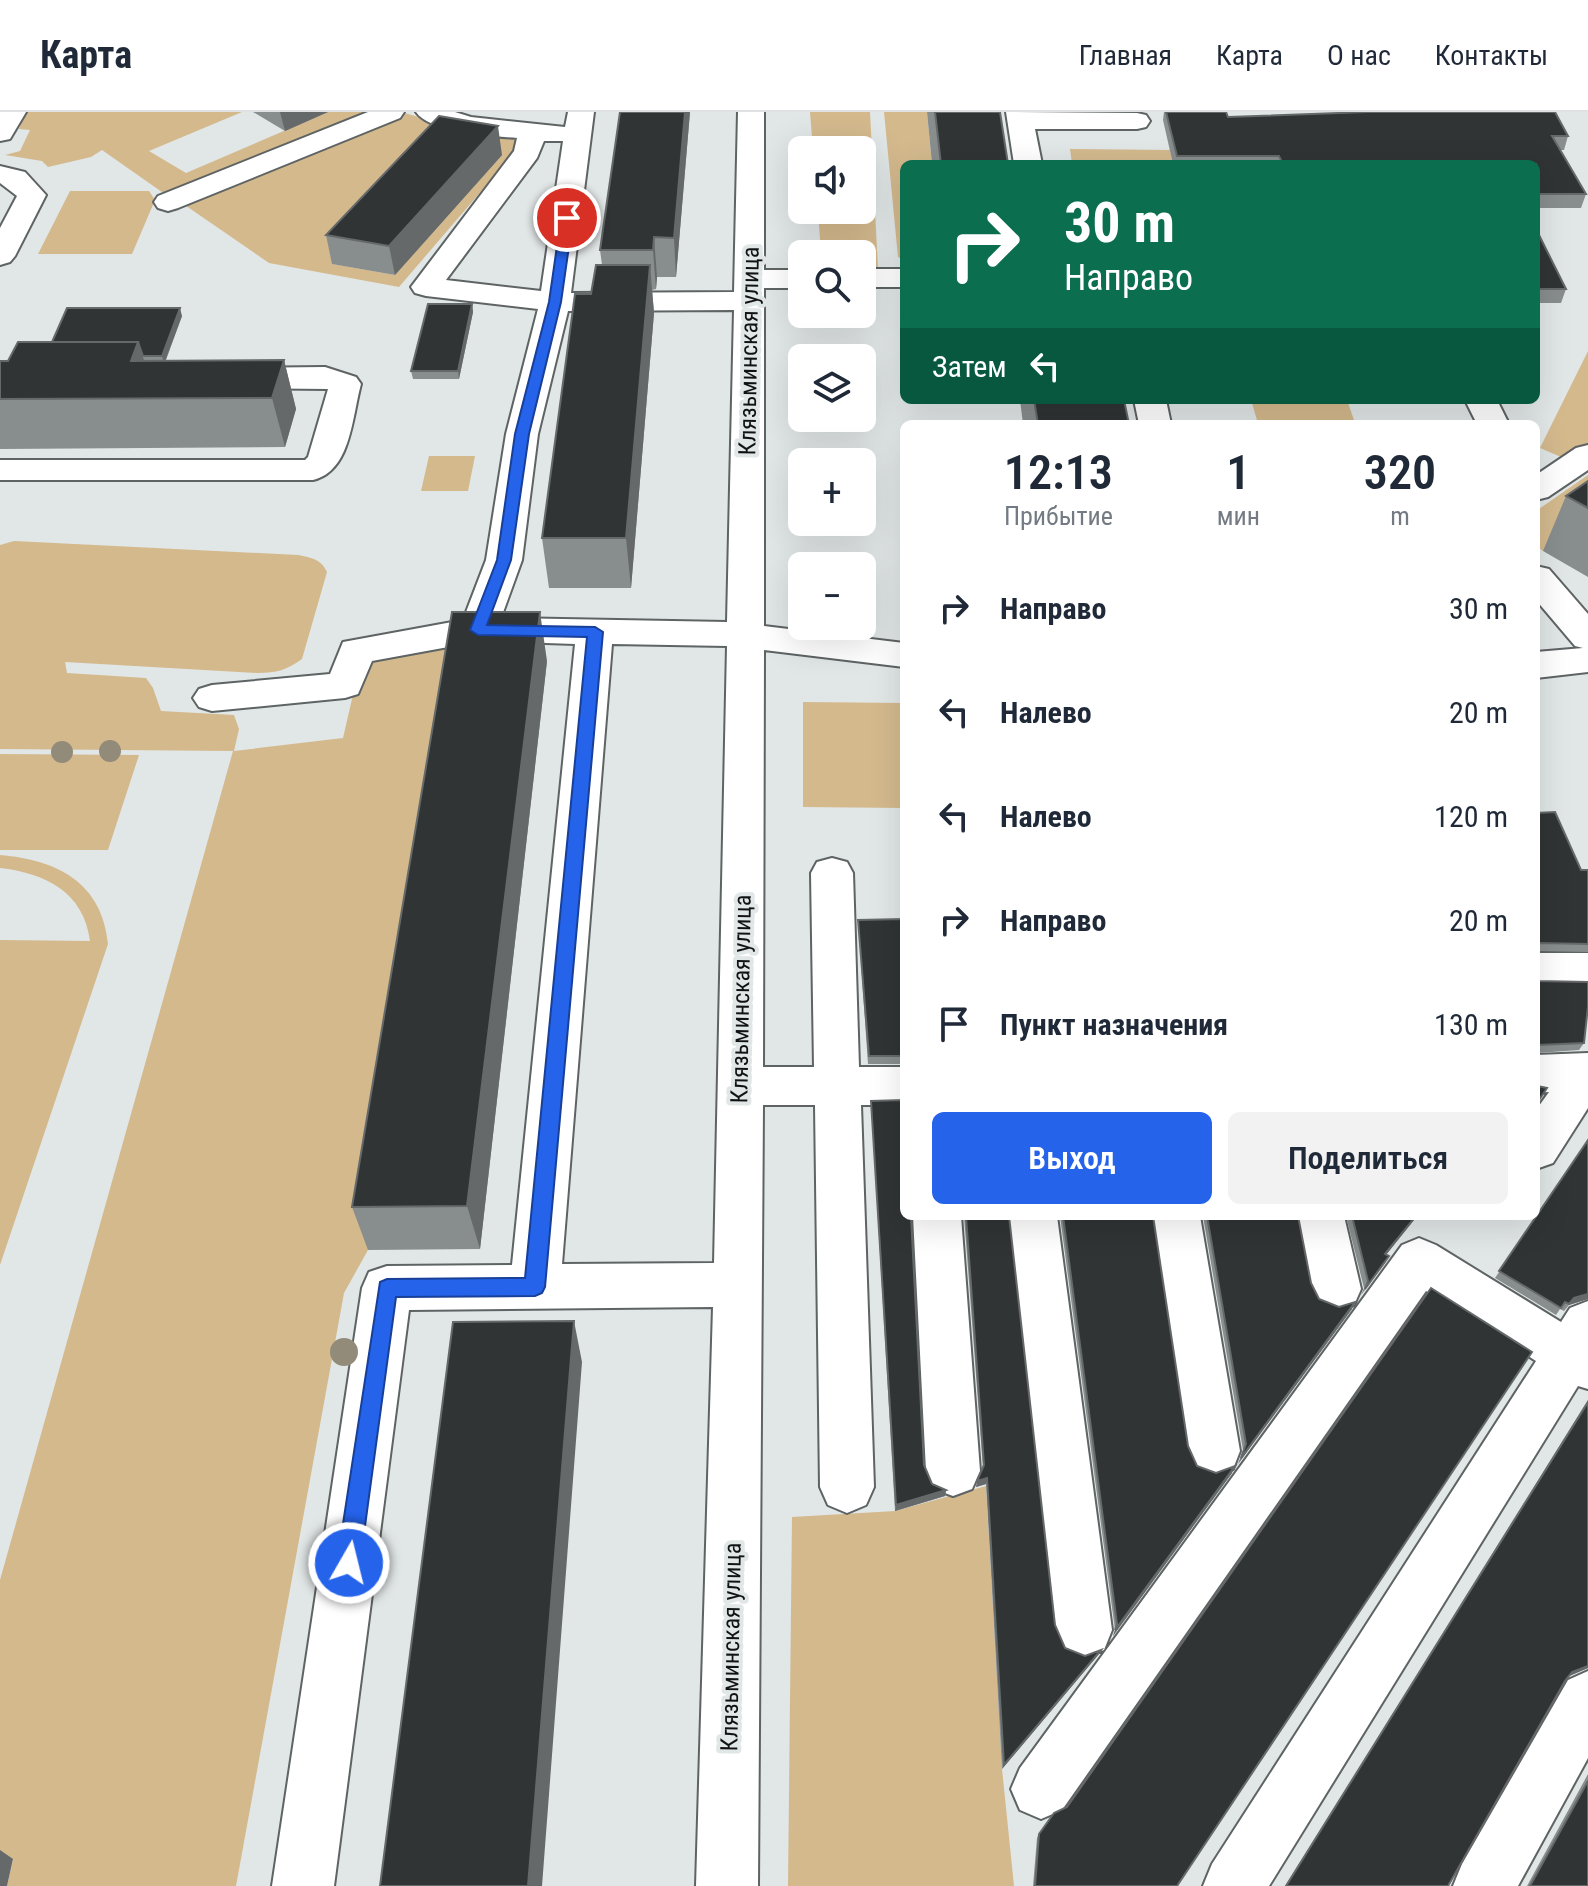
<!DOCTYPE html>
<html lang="ru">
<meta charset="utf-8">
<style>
body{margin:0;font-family:"Roboto Condensed",sans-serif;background:#f2f2f3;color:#1f2937;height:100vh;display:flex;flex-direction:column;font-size:30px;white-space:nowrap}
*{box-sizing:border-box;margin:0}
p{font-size:26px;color:#747a83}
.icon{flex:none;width:44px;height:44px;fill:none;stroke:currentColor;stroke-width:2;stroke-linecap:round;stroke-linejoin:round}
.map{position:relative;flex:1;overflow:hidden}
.drawer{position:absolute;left:900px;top:308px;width:640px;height:800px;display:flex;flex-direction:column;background:#fff;border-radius:12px;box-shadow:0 8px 32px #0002}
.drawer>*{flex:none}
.guide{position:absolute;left:900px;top:48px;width:640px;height:244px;border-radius:12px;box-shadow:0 8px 32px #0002;background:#0b6e4f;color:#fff;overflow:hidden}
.tools{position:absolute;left:788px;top:24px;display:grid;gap:16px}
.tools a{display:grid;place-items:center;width:88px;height:88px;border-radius:12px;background:#fff;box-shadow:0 8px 32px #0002;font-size:40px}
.pin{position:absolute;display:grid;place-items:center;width:68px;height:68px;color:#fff;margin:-34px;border:4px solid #fff;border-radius:50%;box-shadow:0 2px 8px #0007}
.me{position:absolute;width:88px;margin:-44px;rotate:8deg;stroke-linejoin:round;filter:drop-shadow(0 0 6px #0008)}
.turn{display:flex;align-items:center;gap:28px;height:168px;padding:0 32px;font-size:36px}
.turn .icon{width:104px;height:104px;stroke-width:2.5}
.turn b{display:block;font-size:56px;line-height:68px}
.then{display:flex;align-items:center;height:76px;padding:0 32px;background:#0003;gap:16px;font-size:30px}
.eta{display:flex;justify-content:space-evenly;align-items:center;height:136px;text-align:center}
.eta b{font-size:48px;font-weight:600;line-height:56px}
.cta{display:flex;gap:16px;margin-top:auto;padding:16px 32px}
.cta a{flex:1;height:92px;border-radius:12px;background:#2563eb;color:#fff;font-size:32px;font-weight:600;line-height:92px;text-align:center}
.cta a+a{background:#f2f2f3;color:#1f2937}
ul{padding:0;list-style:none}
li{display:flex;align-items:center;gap:24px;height:104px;padding:0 32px}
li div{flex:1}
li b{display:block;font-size:30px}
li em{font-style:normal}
header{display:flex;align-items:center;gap:48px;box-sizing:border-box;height:112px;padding:0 40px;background:#fff;border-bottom:2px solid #e0e1e3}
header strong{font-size:38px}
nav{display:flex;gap:44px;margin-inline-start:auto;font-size:28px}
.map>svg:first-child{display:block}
.green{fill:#d4b98d;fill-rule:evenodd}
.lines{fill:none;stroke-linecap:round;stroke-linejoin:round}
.minor-casing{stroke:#5e6364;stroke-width:4}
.minor{fill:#fff;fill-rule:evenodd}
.tree{fill:#938b79}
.wall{fill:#888d8e}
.shaded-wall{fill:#65696a}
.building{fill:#303435;stroke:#65696a;stroke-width:2}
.route{fill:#2563eb;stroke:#184099;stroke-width:2}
.labels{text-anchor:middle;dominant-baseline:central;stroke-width:8;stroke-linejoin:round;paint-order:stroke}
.street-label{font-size:24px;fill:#111313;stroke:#e1e6e7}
</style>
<header>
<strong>Карта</strong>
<nav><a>Главная</a><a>Карта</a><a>О нас</a><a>Контакты</a></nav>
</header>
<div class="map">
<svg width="1588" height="1774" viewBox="0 0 1588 1774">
<rect width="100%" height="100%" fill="#e1e6e7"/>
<path class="green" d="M25 0H242L149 39 186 61 328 0H375L169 85 102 38 91 45 48 55 42 49 5 43 20 39 30 18 19 17Z
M401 0 461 17 526 27 399 175 269 151 179 89ZM501 43 395 163 333 152Z
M810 0H870L878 157H862V142H821L818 98H862V38H813Z
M884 0H927L932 52H904V148L898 145Z
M1070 37 1170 38 1173 52H1072Z
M70 79H149L155 88 132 142H38Z
M1588 239V335L1568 348 1540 336Z
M1251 288H1347L1354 308H1257Z
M429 344H475L468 379H421Z
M1588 363V408L1543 439 1536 434V399Z
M14 429 298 443C312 446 321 447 327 460L302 547C287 558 276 561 258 561L65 550 67 561 146 566 153 576 161 599 234 603 239 617 234 639 343 626 358 561 389 540 455 530 368 1138 344 1181 236 1774H7L13 1748 0 1747V1468L233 639 0 637V433Z
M803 590 904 591V696L803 695Z
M0 642 139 643 108 738H0Z
M0 743C57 748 102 770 108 832L0 1153V828L90 829C84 780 45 761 0 756Z
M986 1374 1002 1657 1014 1774H788L792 1405 895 1399Z"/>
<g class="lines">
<g class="minor-casing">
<path id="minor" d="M0 0H26L10 27 0 29Z
M368 0H404L400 6 178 96 168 99 158 96 154 90 158 84Z
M416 0H455L471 5 565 15 568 0H594L571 181 734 180 738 0H764V158H802V176H764V514L904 531V555L764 538 763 955H814L811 761 817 750 832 746 847 750 853 761 859 955H904V993H861L874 1375 866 1393 847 1401 828 1393 820 1375 815 993H763L758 1774H696L713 1195 409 1198 334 1774H272L362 1176 369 1160 387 1154 512 1153 575 532 481 529 372 549 358 582 345 586 212 599 199 595 193 586 199 577 212 573 330 562 343 530 463 508 486 448 506 322 538 197 426 184 415 181 411 175 514 39 517 26C493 24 430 21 416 0ZM544 29H563L541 179 446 168 537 46ZM734 198 727 510 501 506 522 448 538 322 568 199ZM612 532 727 534 714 1151 562 1152Z
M1006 0 1137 1 1146 3 1150 9 1146 15 1137 17H1035L1042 52H1014Z
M0 54 25 60 46 83 15 144 10 150 0 153V116L17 84 0 71Z
M862 157H904V175H862Z
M325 255 356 265 361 272C352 305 351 359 313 368H0V348H305L308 345 328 277 230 276 219 273 214 266 219 259 230 256Z
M1134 288H1166L1171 312H1139Z
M1465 288H1497L1509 312H1477Z
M1588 333V358L1548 385 1536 388V363L1576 336Z
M1536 454 1549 457 1588 502V560L1536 566V540L1583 536 1575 534 1536 488Z
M1536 841H1588V875H1536Z
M1588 941V996L1553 1051 1536 1057V998L1549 980 1536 981V943Z
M913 1104H961L980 1359 972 1377 953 1384 934 1377 926 1359Z
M1009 1104H1057L1112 1518 1104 1538 1084 1546 1064 1538 1056 1518Z
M1152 1104H1200L1240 1339 1233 1357 1214 1364 1195 1357 1188 1339Z
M1296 1104H1344L1361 1177 1354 1193 1336 1199 1318 1193 1311 1177Z
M1419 1126 1436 1133 1561 1210 1570 1196 1588 1189V1277L1578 1274 1269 1774H1203L1212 1752 1536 1249 1426 1179 1062 1698 1041 1707 1020 1698 1011 1677 1020 1656 1402 1133Z
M1588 1559V1646L1518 1774H1453L1462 1752 1568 1568Z"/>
</g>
<use href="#minor" class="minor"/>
</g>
<g class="tree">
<circle cx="110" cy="639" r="11"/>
<circle cx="62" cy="640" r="11"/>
<circle cx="344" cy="1240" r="14"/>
</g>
<path class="wall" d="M253 0H328L285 19Z
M690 0 676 165H657L656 177 652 178 654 201 631 476H549L542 426 591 182 602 153 600 138Z
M927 0H1000L1008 52H932Z
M1164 0H1226L1228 5 1357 0H1555L1568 24 1564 38H1560L1586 82 1581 96H1536V52H1173L1163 8Z
M502 43 395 163 332 152 326 123Z
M1536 117 1566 177 1561 191H1536Z
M472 192 473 200 459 267H413L411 259Z
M182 204 166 248H284L296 297 285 335 0 337V249H8L52 230Z
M1020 288H1124L1129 312H1023Z
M1588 369V465L1543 439 1566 384Z
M547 549 480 1137 368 1138 352 1095Z
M1536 701 1581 758H1588V840L1538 839V869L1584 931 1579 938 1538 941 1537 1009 1536 1011Z
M904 807V952H868L858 808Z
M871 989 924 1353 932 1372 946 1378 945 1384 895 1399Z
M1588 1028V1187L1569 1193 1564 1199 1560 1197 1556 1203 1495 1166Z
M964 1104H1009L1055 1513 1065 1536 1085 1544 1098 1543 1002 1657 986 1372 976 1375 983 1356Z
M1060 1104H1153L1188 1334 1197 1354 1216 1361H1232L1113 1524 1115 1518Z
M1203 1104H1298L1311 1171 1319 1187 1339 1195 1352 1197 1238 1352 1243 1338Z
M1346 1104H1417L1386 1143 1389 1144 1385 1151 1361 1183 1364 1176Z
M1588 1288V1556L1569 1564 1565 1569 1448 1774H1285Z
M1588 1662V1774H1527Z
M1039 1722 1177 1774H1033L1037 1726Z"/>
<path class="shaded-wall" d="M280 0H328L285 19Z
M685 0H690L676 165 674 126Z
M498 14 502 43 395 163 389 134Z
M654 125 657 165 656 177 653 138Z
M650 153 654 201 631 476 626 426Z
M472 192 473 200 459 267 458 259Z
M180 196 182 204 164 252 162 244Z
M138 230 154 279 131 249Z
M284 248 296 297 285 335 272 286Z
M540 500 547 549 480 1137 467 1094Z
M1416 1104H1417L1381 1149 1385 1142Z
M1389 1144 1385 1151 1361 1183 1365 1177Z
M1588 1182V1187L1569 1193 1574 1186Z
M1355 1190 1352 1197 1238 1352 1241 1346Z
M574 1209 582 1250 542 1774H528Z
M1235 1354 1232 1361 1113 1524 1115 1518Z
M987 1366 986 1372 976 1375 977 1369Z
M946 1378 945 1384 895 1399 896 1393Z
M1101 1538 1098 1543 1002 1657 1004 1653Z
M1588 1554V1556L1567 1565 1572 1560Z
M0 1738 13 1747 7 1774H0Z"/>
<path class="building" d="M620 0H685L674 126 654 125 653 138H600Z
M935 0H1000L1008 52H941Z
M1166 0H1226L1228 5 1367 0H1555L1568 24H1552L1586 82H1536V52H1283L1279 44H1177Z
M439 4 498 14 389 134 326 123Z
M1536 117 1566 177H1536Z
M596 153H650L626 426H542L575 182H591Z
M428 192H472L458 259H411Z
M67 196H180L162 244H143L138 230H52Z
M18 230H138L131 249 284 248 272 286 0 287V249H8Z
M1034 288H1124L1129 312H1038Z
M1588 369V396L1566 384Z
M452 500H540L467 1094 352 1095Z
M1555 700 1581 758H1588V832L1538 831V869L1588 870V894L1584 931 1538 933 1537 974 1547 976 1537 991V1009H1536V701Z
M904 807V944H869L858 808Z
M904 988V1104H911L924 1353 932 1372 946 1378 896 1393 871 989Z
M1588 1028V1182L1574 1186 1569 1192 1565 1190 1561 1196 1499 1159Z
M966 1104H1009L1055 1513 1065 1536 1085 1544 1101 1538 1004 1653 987 1366 977 1369 984 1353Z
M1063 1104H1153L1188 1334 1197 1354 1216 1361 1235 1354 1115 1518 1117 1512Z
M1207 1104H1298L1311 1171 1319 1187 1339 1195 1355 1190 1241 1346 1246 1332Z
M1352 1104H1416L1385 1142 1389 1144 1365 1177 1368 1169Z
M1431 1176 1532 1240 1177 1774H1035L1039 1722 1054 1701 1067 1695Z
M574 1209 528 1774H380L453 1210Z
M1588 1290V1554L1572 1560 1565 1569 1448 1774H1286Z
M1588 1669V1774H1530Z"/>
<path class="route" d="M567 102 573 106 561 190 529 322 511 448 487 513 595 515 603 520 545 1175 542 1181 535 1184 396 1185 360 1451 357 1459 349 1462 341 1459 337 1451 380 1170 387 1167 525 1166 587 525 478 523 470 518 497 448 515 322 549 190 561 106Z"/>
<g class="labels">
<g class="street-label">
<text transform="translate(749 239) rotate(-89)">Клязьминская улица</text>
<text transform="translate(741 887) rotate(-89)">Клязьминская улица</text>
<text transform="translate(731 1535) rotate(-89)">Клязьминская улица</text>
</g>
</g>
</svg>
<div class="tools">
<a><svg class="icon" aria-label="sound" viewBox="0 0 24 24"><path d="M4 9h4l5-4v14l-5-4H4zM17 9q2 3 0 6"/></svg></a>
<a><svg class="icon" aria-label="search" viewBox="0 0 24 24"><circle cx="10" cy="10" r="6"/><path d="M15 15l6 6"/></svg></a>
<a><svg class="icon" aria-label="layers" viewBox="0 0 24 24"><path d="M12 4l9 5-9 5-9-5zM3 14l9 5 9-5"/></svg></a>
<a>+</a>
<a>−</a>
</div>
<div class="pin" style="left:567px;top:106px;background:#d93025"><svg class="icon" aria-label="arrive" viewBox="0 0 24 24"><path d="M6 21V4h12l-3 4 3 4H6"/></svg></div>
<svg class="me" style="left:349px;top:1451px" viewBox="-20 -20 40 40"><circle r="17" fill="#2563eb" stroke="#fff" stroke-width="3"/><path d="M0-11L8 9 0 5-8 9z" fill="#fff"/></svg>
<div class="guide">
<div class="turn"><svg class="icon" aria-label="right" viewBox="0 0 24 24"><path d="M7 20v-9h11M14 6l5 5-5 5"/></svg><div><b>30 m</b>Направо</div></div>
<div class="then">Затем<svg class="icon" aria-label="left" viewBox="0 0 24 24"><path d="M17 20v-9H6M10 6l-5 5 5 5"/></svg></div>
</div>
<section class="drawer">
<div class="eta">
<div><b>12:13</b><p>Прибытие</p></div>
<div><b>1</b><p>мин</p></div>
<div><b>320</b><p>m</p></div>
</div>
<ul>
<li><svg class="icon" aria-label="right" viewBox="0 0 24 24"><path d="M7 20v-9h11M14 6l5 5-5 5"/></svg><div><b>Направо</b></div><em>30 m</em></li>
<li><svg class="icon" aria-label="left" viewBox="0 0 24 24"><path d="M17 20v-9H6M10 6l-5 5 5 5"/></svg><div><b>Налево</b></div><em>20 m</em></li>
<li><svg class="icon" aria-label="left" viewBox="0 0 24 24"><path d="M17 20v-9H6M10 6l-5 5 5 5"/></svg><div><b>Налево</b></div><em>120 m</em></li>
<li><svg class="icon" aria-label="right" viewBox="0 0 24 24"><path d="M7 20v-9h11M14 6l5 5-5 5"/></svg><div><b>Направо</b></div><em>20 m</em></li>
<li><svg class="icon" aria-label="arrive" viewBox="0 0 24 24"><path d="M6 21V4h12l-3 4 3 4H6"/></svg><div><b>Пункт назначения</b></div><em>130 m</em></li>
</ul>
<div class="cta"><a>Выход</a><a>Поделиться</a></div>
</section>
</div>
